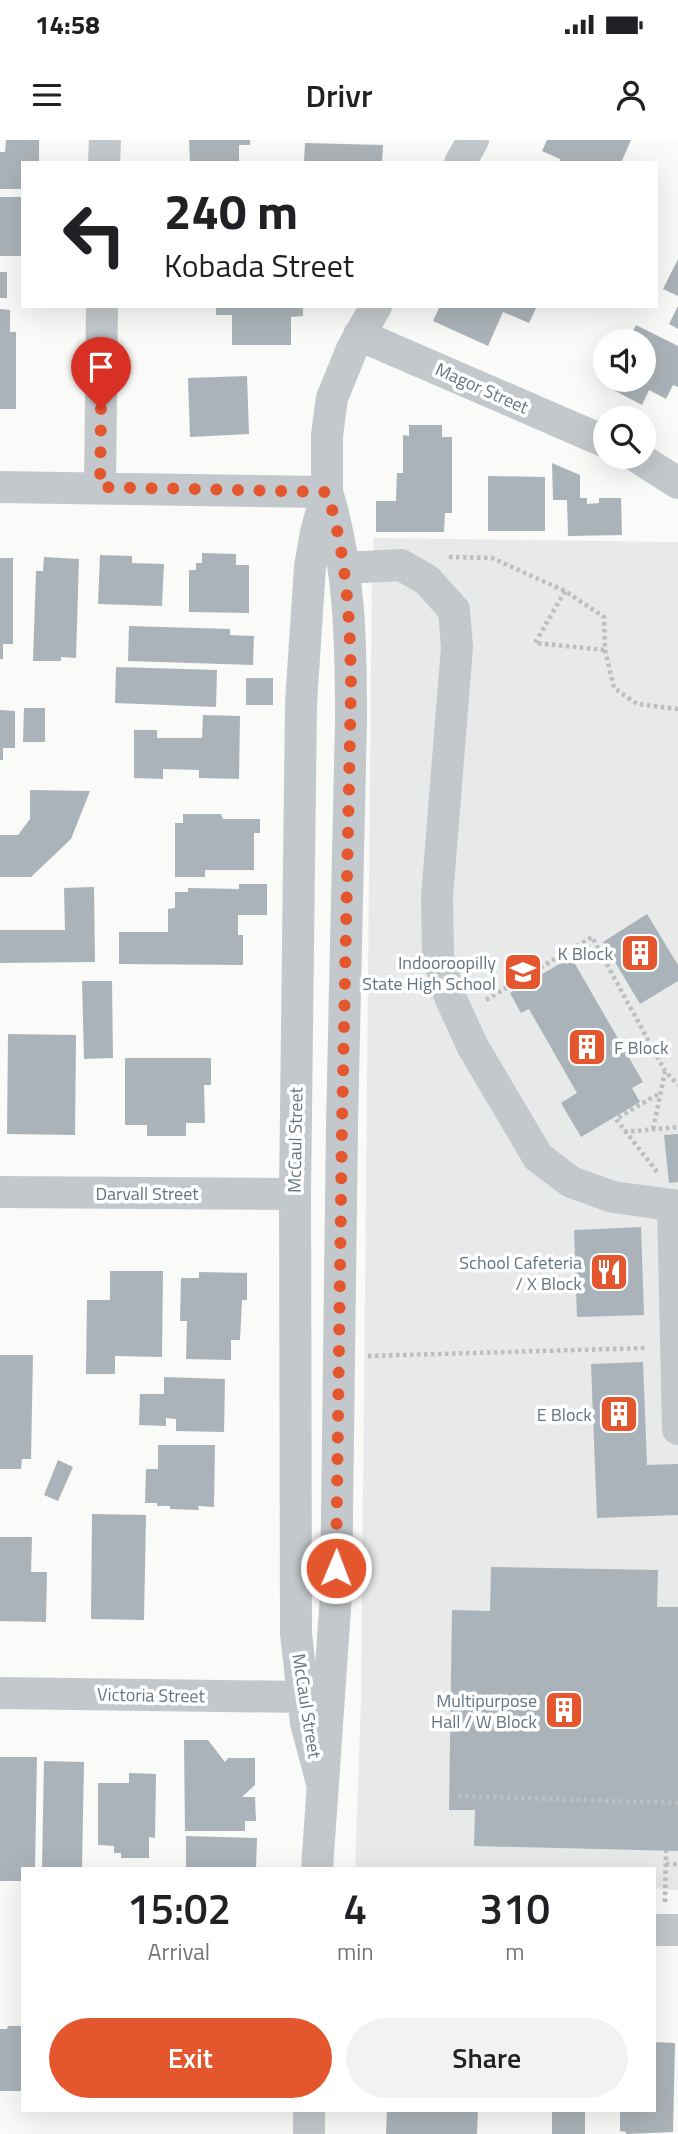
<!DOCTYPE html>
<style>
body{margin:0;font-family:"Titillium Web",sans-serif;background:#f2f2f2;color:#202124;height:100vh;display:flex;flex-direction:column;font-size:26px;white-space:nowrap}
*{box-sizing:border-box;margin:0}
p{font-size:23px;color:#757577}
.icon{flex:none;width:38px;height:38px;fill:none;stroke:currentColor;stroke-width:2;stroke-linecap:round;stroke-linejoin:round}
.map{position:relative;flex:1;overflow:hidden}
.panel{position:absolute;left:21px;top:1727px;width:635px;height:245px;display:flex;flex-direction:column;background:#fff;border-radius:0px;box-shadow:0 7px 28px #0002}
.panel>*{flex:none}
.banner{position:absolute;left:21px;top:21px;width:637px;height:147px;border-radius:0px;box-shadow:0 7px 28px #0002;background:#fff;color:#202124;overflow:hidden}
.buttons{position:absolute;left:593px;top:189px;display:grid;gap:14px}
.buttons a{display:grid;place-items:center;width:63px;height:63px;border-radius:50%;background:#fff;box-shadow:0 7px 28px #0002;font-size:35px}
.pin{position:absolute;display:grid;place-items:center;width:60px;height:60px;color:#fff;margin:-72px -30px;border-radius:50% 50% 50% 0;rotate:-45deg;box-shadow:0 0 7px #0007}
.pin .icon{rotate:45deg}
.me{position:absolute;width:77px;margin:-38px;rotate:1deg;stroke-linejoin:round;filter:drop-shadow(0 0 5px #0008)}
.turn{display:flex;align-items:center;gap:24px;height:147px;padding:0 28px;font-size:32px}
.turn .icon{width:91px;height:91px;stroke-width:2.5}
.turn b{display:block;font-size:49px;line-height:60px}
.eta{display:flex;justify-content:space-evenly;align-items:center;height:119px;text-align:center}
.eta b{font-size:42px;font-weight:600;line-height:49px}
.button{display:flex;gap:14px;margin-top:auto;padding:14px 28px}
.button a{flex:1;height:80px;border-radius:42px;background:#e4572e;color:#fff;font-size:28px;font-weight:600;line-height:80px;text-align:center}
.button a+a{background:#f2f2f2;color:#202124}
.status{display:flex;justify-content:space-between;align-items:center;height:49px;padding:0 35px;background:#fff;direction:ltr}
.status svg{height:19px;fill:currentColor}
header{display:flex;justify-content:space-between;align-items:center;height:91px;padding:0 28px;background:#fff;font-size:32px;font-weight:600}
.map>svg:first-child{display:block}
.built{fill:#e8e9e9}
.building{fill:#aab3b9}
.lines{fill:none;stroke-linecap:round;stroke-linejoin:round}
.path{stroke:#bbbfc2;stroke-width:4.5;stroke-dasharray:3.5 3.5;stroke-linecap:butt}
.minor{stroke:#c3c8cc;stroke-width:32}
.route{stroke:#e4572e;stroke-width:12;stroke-dasharray:0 21.6}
.labels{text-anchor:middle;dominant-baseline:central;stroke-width:7;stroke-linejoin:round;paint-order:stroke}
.street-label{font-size:18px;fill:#657683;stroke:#fff}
.poi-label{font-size:18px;fill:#657683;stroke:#fff;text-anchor:end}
</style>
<div class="status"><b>14:58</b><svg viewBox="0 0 49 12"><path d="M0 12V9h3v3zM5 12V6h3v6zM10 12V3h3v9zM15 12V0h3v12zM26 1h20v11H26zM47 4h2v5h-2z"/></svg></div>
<header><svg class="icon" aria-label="menu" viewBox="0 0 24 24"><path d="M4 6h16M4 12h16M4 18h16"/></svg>Drivr<svg class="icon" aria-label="person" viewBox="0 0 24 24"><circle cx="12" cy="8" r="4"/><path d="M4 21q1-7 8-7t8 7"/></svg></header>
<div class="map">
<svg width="678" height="1994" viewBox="0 0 678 1994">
<rect width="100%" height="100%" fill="#fafaf8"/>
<path class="built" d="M374 398 678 402V1750L655 1749 654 1729H355L361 1560 372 427Z"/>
<path class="building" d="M6 0H39V23H23V49H0V12H5Z
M189 0H250V5H239V23H190Z
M547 0H631L621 23H559L560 19 542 11Z
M305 3 383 5 382 23H304Z
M0 57H23V116H0Z
M678 119V156L663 149Z
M0 132H7V158H0Z
M216 166H303V176L291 177V205H232V175H216Z
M440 166H537L529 183 503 172 488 206 433 181Z
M678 166V189L669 184Z
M0 169 10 170V192H16V269H0Z
M636 185 678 206V247L673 245 666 259 649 250 642 265 606 246 609 240H644V201H628Z
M247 236 249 294 190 297 188 238Z
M409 285H442V297H452V373H445L444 392H376V361H396L397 333H403V295L409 296Z
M552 323 580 335V358H587V364L599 363V358H621L622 395 568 396 567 360H553Z
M488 336 545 337V391H488Z
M202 413 236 414V425H249V473L189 472V430H196V423H202Z
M100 415 132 416V423L164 424 162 466 98 464Z
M44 417 79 419 76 518 61 517V521H33L36 431H43Z
M0 418H13V504H3V519H0Z
M129 486 230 489V495L254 496 253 525 128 521Z
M116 527 217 530 216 567 115 563Z
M246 538H273V565H246Z
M24 568H45V602H23Z
M0 570 15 571V608H3V620H0Z
M203 575 240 576 239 639 199 638V630L163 629V639L134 638V590H157V598H202Z
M30 650 90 651 71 699 31 737H0V695H18L30 679Z
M183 674H221L223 679H260V693H254V730H205V737H175V683H183Z
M239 744H267V775H238V795H243V825L119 824V792H168V769L175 768V752H188V748L239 749Z
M94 747 95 822 0 823V790H65L64 748Z
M647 774 678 825V841L640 864 603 802Z
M571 817 643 942 632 948 640 962 581 997 561 963 577 953 529 869 521 873 510 853Z
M82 841H112L113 918 84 919Z
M8 894 76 895 75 995 7 994Z
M125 918H211V945H204L205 983H186V996H147V985H125Z
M678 994V1042L669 1043 664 995Z
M641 1087 644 1175 577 1177 574 1090Z
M110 1131H163L162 1217 115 1216V1234H86L87 1160H110Z
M199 1132 247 1133V1160H242L240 1200H231V1220L186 1219 187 1181H180L181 1138H199Z
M0 1215H33L31 1319H22L21 1329H0Z
M643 1222 647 1325 678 1324V1375L597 1378 591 1224Z
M164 1237 225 1239 224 1292 176 1291V1279L166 1278V1286L139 1285 140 1254H164Z
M158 1305H215L214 1367 198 1366 199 1370 170 1369V1366H157V1363H145L146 1329H158Z
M58 1320 73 1327 58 1361 44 1355Z
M92 1374 146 1375 144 1480 91 1479Z
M0 1397H32L31 1432H47L46 1482 0 1481Z
M491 1427 658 1430 657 1467H678V1711L474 1706 475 1670H449L452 1470 490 1471Z
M184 1600H208L225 1622 228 1618H255V1645L242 1657H255L256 1681H245V1691H185Z
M0 1617H37L35 1729H23V1741H0Z
M44 1621 84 1622 82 1729H42Z
M129 1633 156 1634 155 1698 149 1697V1718H121V1713H114V1706L98 1705V1643H129Z
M186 1696 257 1698 256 1729H186Z
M8 1886H23V1951H0V1889H7Z
M654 1902 675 1903 673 1992 626 1994V1992L620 1991V1970H654Z
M387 1970H478L477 1994H386Z
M552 1970H585V1994H552Z"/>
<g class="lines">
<path class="path" d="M449 417 492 418 565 451 604 477 605 510 614 548 637 564 678 569
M565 451 535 503 605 510
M486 860 592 797 665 931 678 945
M653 989 665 932
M624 992 678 987
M657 1032 616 979 660 953
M368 1216 646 1208
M458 1656 678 1663
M666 1724H678
M665 1762 666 1710"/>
<path class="minor" d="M104 23 105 0
M460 23 473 0
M359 195 606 302
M637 317 678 343
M0 347 327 352
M100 347 102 166
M344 428 401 425 427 440 454 470 457 507 437 757 438 816 450 857 473 907 538 1017 571 1042 613 1057 678 1066
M0 1052 295 1054
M673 1066 678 1289
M0 1553 303 1557
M323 1647 306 1583 296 1493 295 1054 301 563 310 427 316 392 327 352V295L332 258 352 209 376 166
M317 1729 336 1455 342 985 351 580C351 503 350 426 327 352
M654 1790H678
M309 1994V1970"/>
</g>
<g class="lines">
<path class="route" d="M101 269 100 347 327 352C347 415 350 480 351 546L342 985 336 1428"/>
</g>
<defs>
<g id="building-square" transform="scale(2.0125)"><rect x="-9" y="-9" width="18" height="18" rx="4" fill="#e4572e" stroke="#fff"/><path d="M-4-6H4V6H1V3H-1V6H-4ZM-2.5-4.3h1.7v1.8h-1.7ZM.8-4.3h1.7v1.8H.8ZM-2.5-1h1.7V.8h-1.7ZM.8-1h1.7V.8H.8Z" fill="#fff"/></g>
<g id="school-square" transform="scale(2.0125)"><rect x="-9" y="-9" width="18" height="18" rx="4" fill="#e4572e" stroke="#fff"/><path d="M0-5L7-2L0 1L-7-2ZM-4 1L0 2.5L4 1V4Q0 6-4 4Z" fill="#fff"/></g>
<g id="restaurant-square" transform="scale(2.0125)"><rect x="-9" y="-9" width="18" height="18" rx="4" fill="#e4572e" stroke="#fff"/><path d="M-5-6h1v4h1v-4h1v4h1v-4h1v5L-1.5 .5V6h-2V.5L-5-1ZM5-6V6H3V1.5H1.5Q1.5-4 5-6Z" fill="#fff"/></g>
</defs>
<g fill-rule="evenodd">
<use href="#building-square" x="640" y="813"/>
<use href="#school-square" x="523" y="832"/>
<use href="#building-square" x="587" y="907"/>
<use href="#restaurant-square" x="609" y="1132"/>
<use href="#building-square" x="619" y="1274"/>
<use href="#building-square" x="564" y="1570"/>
</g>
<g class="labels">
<g class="street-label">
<text transform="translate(482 248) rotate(24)">Magor Street</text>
<text transform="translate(295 1000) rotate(-89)">McCaul Street</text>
<text x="147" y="1053">Darvall Street</text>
<text transform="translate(151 1555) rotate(1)">Victoria Street</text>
<text transform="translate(307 1566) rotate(81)">McCaul Street</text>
</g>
<g class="poi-label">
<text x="613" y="813">K Block</text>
<text x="496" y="822">Indooroopilly<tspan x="496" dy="21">State High School</tspan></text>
<text x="614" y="907" text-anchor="start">F Block</text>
<text x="582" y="1122">School Cafeteria<tspan x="582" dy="21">/ X Block</tspan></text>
<text x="592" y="1274">E Block</text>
<text x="537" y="1560">Multipurpose<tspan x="537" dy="21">Hall / W Block</tspan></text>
</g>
</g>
</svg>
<div class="buttons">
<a><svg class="icon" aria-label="sound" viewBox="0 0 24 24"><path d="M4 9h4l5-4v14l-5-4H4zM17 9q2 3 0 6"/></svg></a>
<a><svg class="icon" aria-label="search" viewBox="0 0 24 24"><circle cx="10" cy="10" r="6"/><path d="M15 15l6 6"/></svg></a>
</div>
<div class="pin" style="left:101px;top:269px;background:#d93025"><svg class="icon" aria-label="arrive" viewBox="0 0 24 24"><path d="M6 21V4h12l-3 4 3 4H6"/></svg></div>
<svg class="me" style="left:336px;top:1428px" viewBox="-20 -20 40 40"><circle r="17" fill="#e4572e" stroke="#fff" stroke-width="3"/><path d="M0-11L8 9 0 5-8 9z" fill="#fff"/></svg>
<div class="banner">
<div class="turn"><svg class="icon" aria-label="left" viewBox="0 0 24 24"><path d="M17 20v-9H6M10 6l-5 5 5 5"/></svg><div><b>240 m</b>Kobada Street</div></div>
</div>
<section class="panel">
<div class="eta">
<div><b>15:02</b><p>Arrival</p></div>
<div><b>4</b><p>min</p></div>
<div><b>310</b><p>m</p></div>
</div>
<div class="button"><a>Exit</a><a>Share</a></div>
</section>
</div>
